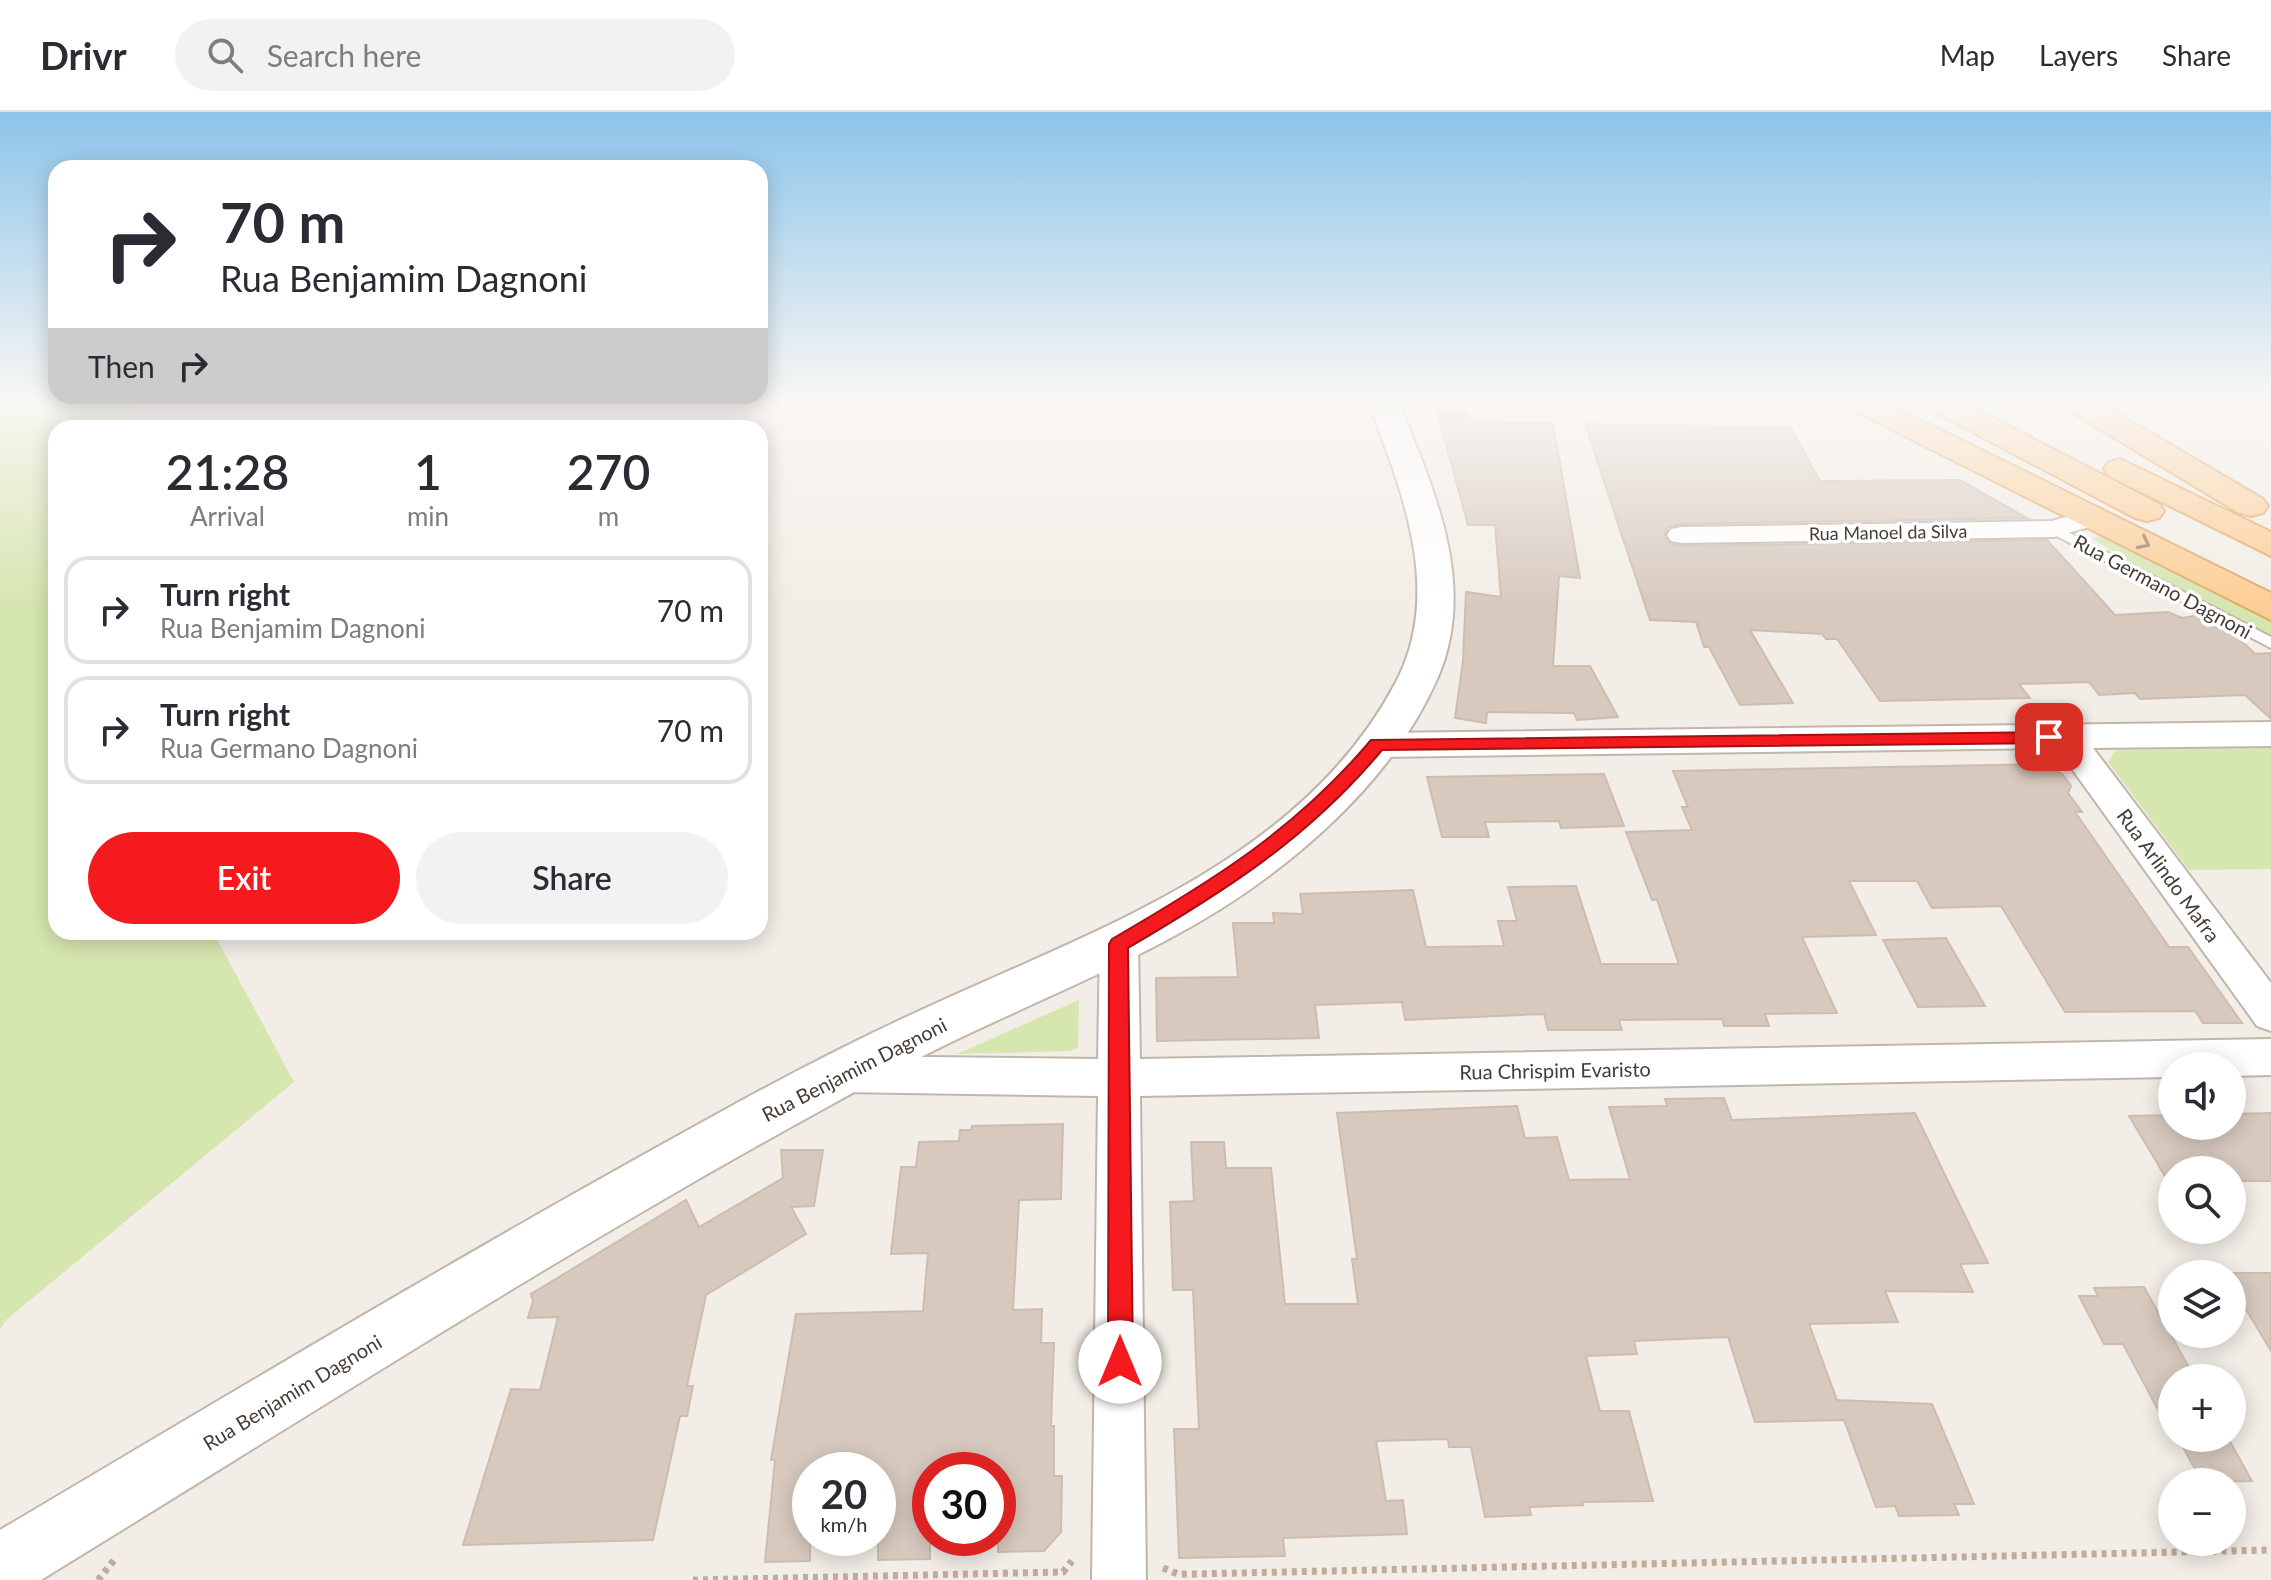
<!DOCTYPE html>
<meta charset="utf-8">
<style>
body{margin:0;font-family:Lato,sans-serif;background:#f2f2f3;color:#2b2b33;height:100vh;display:flex;flex-direction:column;font-size:30px;white-space:nowrap}
*{box-sizing:border-box;margin:0}
p{font-size:26px;color:#7c7c81}
.icon{flex:none;width:44px;height:44px;fill:none;stroke:currentColor;stroke-width:2;stroke-linecap:round;stroke-linejoin:round}
.map{position:relative;flex:1;overflow:hidden}
.details{position:absolute;left:48px;top:308px;width:720px;height:520px;display:flex;flex-direction:column;background:#fff;border-radius:24px;box-shadow:0 4px 20px #0003}
.details>*{flex:none}
.guide{position:absolute;left:48px;top:48px;width:720px;height:244px;border-radius:24px;box-shadow:0 4px 20px #0003;background:#fff;color:#2b2b33;overflow:hidden}
.fabs{position:absolute;left:2158px;top:940px;display:grid;gap:16px}
.fabs a{display:grid;place-items:center;width:88px;height:88px;border-radius:50%;background:#fff;box-shadow:0 4px 20px #0003;font-size:40px}
.speed{position:absolute;left:792px;top:1340px;display:flex;gap:16px;font-size:40px;font-weight:700;text-align:center}
.speed>*{display:grid;place-content:center;width:104px;height:104px;border-radius:50%;background:#fff;box-shadow:0 4px 20px #0003;line-height:1}
.speed small{font-size:20px;font-weight:400}
.speed .limit{border:12px solid #d22;background:#fff;color:#111}
.pin{position:absolute;display:grid;place-items:center;width:68px;height:68px;color:#fff;margin:-34px;border-radius:16px;box-shadow:0 4px 12px #0006}
.me{position:absolute;width:88px;margin:-44px;rotate:0deg;stroke-linejoin:round;filter:drop-shadow(0 0 6px #0008)}
.turn{display:flex;align-items:center;gap:28px;height:168px;padding:0 40px;font-size:36px}
.turn .icon{width:104px;height:104px;stroke-width:2.5}
.turn b{display:block;font-size:56px;line-height:68px}
.then{display:flex;align-items:center;height:76px;padding:0 40px;background:#0003;gap:16px;font-size:30px}
.eta{display:flex;justify-content:space-evenly;align-items:center;height:136px;text-align:center}
.eta b{font-size:48px;font-weight:600;line-height:56px}
.button{display:flex;gap:16px;margin-top:auto;padding:16px 40px}
.button a{flex:1;height:92px;border-radius:48px;background:#f51a1d;color:#fff;font-size:32px;font-weight:600;line-height:92px;text-align:center}
.button a+a{background:#f2f2f3;color:#2b2b33}
ul{padding:0;list-style:none}
li{display:flex;align-items:center;gap:24px;height:108px;margin:0 16px 12px;padding:0 24px;border:4px solid #e1e1e2;border-radius:24px}
li div{flex:1}
li b{display:block;font-size:30px}
li em{font-style:normal}
header{display:flex;align-items:center;gap:48px;box-sizing:border-box;height:112px;padding:0 40px;background:#fff;border-bottom:2px solid #e1e1e2}
header strong{font-size:38px}
nav{display:flex;gap:44px;margin-inline-start:auto;font-size:28px}
.search{width:560px;height:72px;background:#f2f2f3;display:flex;align-items:center;gap:20px;box-sizing:border-box;padding:0 28px;border-radius:44px;color:#7c7c81;font-size:30px}
.map>svg:first-child{display:block}
.green{fill:#d6e6af}
.building{fill:#d7c9be;stroke:#cebdaf;stroke-width:2}
.lines{fill:none;stroke-linecap:round;stroke-linejoin:round}
.service-casing{stroke:#c1b6ac;stroke-width:4}
.minor-casing{stroke:#c1b6ac;stroke-width:4}
.tertiary-casing{stroke:#c1b6ac;stroke-width:4}
.primary-casing{stroke:#e1a866;stroke-width:4}
.path{stroke:#bfac9a;stroke-width:7;stroke-dasharray:5 5;stroke-linecap:butt}
.service{fill:#fff;fill-rule:evenodd}
.minor{fill:#fff;fill-rule:evenodd}
.tertiary{fill:#fff;fill-rule:evenodd}
.primary{fill:#fcce96;fill-rule:evenodd}
.oneway{stroke:#977e61}
.route{fill:#f51a1d;stroke:#9f1113;stroke-width:2}
.labels{text-anchor:middle;dominant-baseline:central;stroke-width:7;stroke-linejoin:round;paint-order:stroke}
.far-street-label{font-size:18px;fill:#453c35;stroke:#fff}
.street-label{font-size:20px;fill:#453c35;stroke:#fff}
</style>
<header>
<strong>Drivr</strong>
<div class="search"><svg class="icon" aria-label="search" viewBox="0 0 24 24"><circle cx="10" cy="10" r="6"/><path d="M15 15l6 6"/></svg>Search here</div>
<nav><a>Map</a><a>Layers</a><a>Share</a></nav>
</header>
<div class="map">
<svg width="2271" height="1468" viewBox="0 0 2271 1468">
<rect width="100%" height="100%" fill="#f2ede6"/>
<path class="green" d="M0 289H138L128 316H56V820H213L294 970 6 1208 0 1218Z
M2102 424 2271 507V527L2144 460 2092 426Z
M2271 636V757L2189 758 2108 650 2116 638Z
M1079 888 1078 935 1070 939 957 942Z"/>
<path class="building" d="M1437 299H1467L1471 310 1553 311 1580 466 1559 464 1553 554H1590L1618 605 1577 608 1574 601 1487 600 1486 611 1455 606 1463 549 1466 480 1501 485 1495 413H1468Z
M1585 312 1791 316 1820 369 1960 368 2027 406 1681 412 1668 415 1664 425 1670 432 1681 434 2047 428 2115 503 2168 500 2182 506 2200 503 2216 515 2231 518 2255 542 2271 541V607L2245 583 2140 587 2135 581 2099 583 2089 570 2019 572 2030 586 1880 589 1837 527H1826L1822 522 1750 518 1793 591 1740 593 1709 535H1704L1696 510 1650 508Z
M2045 652 2062 662 2071 674 2068 681 2082 700H2075L2169 835H2188L2242 911H2203L2195 899 2065 900 2001 794 1932 796 1917 769H1849L1876 823 1802 825 1837 901 1765 902 1769 914H1724L1722 907 1619 908 1622 918H1548L1544 902 1405 908 1402 890 1315 893 1319 926 1157 929 1156 866 1238 865 1233 811H1274L1273 801 1303 802 1300 782 1413 778 1426 835 1504 834 1498 809H1517L1508 775 1576 774 1601 852H1679L1657 788H1652L1626 720 1692 718 1682 695H1688L1673 659Z
M1604 662 1624 714 1561 716 1559 709 1485 710 1489 725H1442L1427 665Z
M1946 826 1985 894 1918 895 1883 828Z
M1724 986 1732 1008 1915 1001 1988 1151 1960 1152 1973 1180 1885 1179 1898 1210 1809 1212 1837 1288 1932 1292 1974 1392H1954L1959 1403 1899 1404 1895 1394 1876 1395 1844 1308 1755 1310 1728 1225 1634 1229 1637 1242 1586 1244 1600 1299H1629L1653 1389 1582 1390 1583 1393 1529 1395 1531 1403 1485 1405 1471 1335H1449L1448 1327 1376 1329 1386 1389 1403 1388 1407 1422 1283 1426 1285 1444 1179 1446 1174 1317H1199L1193 1178H1173L1170 1090 1194 1089 1191 1030H1224L1226 1056H1271L1285 1192H1358L1352 1147H1357L1337 1001 1517 994 1525 1026 1557 1025 1569 1068 1630 1067 1609 995 1667 994 1665 987Z
M2271 1001V1069H2232V1058H2172V1076L2129 1004 2172 1003V1014H2232V1002Z
M1063 1012 1061 1087 1019 1088 1013 1198 1042 1197 1041 1231H1054L1051 1314H1054V1364H1062L1061 1420 1044 1439 998 1440V1358H930V1447L878 1448V1358H810V1449L765 1450 775 1348H771L796 1202 923 1199 928 1141 891 1142 901 1055H916L919 1030 959 1029 960 1018H971L972 1014Z
M781 1038H823L814 1094 791 1095 806 1122 706 1183 687 1274H693L687 1304H680L653 1428 463 1433 511 1277 540 1278 558 1205 528 1206 533 1189 531 1182 686 1088 699 1115 783 1066Z
M2224 1161H2271V1239L2232 1174V1162Z
M2144 1175 2195 1266H2172V1324L2123 1232H2104L2079 1184H2098L2094 1176Z
M2178 1326H2228L2252 1369 2202 1370Z"/>
<g class="lines">
<g class="service-casing">
<path id="service" d="M2054 413 2271 525V536L2049 420 2047 417Z"/>
</g>
<g class="minor-casing">
<path id="minor" d="M2093 397 2103 399 2107 405 2103 411 2054 425 1681 431 1671 429 1667 423 1671 417 1681 415 2052 409Z
M2271 610V634L2093 636 2271 871V919L2257 914 2057 636 1377 645 1365 641 1360 633 1365 625 1377 621Z
M1119 816 1133 821 1138 832 1140 947 2271 927V963L2232 964V954H2172V965L1140 984 1146 1468H1092L1098 984 839 980 824 975 818 962 824 949 839 944 1098 947 1100 832 1105 821Z"/>
</g>
<g class="tertiary-casing">
<path id="tertiary" d="M1368 289H1398C1433 375 1478 472 1438 565 1403 646 1336 714 1266 766 1186 826 1095 863 1005 905 945 932 886 962 829 994 560 1141 302 1308 41 1468H0V1418C235 1279 469 1138 708 1007 785 964 863 924 943 888 1109 813 1305 743 1396 570 1444 479 1401 377 1368 289Z"/>
</g>
<g class="primary-casing">
<path id="primary" d="M1843 289H1882L2271 481V508L1847 295Z
M1921 289H1960L2159 392 2164 399 2159 406 2147 409 2135 406 1925 295Z
M2059 289H2096L2263 387 2268 394 2263 401 2251 404 2239 401 2063 295Z
M2120 347 2271 420V444L2109 364 2104 357 2109 350Z"/>
</g>
<path class="path" d="M1163 1456 1178 1462H1193L2271 1438
M98 1468 115 1447
M693 1468 1063 1460 1072 1449"/>
<use href="#service" class="service"/>
<use href="#minor" class="minor"/>
<use href="#tertiary" class="tertiary"/>
<use href="#primary" class="primary"/>
</g>
<defs><path id="oneway-chevron" d="M-2-3.5L2.5 0L-2 3.5" fill="none" stroke-width="1.6" stroke-linecap="round" stroke-linejoin="round" transform="scale(2)"/></defs>
<use class="oneway" href="#oneway-chevron" transform="translate(2144 431) rotate(27)"/>
<linearGradient id="sky" x2="0" y2="1"><stop stop-color="#8cc4ea"/><stop offset="0.58" stop-color="#f9f7f4"/><stop offset="1" stop-color="#f9f7f4" stop-opacity="0"/></linearGradient>
<rect width="2271" height="495" fill="url(#sky)"/>
<path class="route" d="M2049 620 2058 625 2049 631 1382 638C1309 726 1225 779 1128 836L1133 1250 1129 1258 1120 1262 1111 1258 1108 1250 1109 832 1112 827C1212 769 1295 718 1371 628Z"/>
<g class="labels">
<g class="far-street-label">
<text transform="translate(1888 420) rotate(-1)">Rua Manoel da Silva</text>
</g>
<g class="street-label">
<text transform="translate(2163 474) rotate(28)">Rua Germano Dagnoni</text>
<text transform="translate(2169 763) rotate(54)">Rua Arlindo Mafra</text>
<text transform="translate(854 957) rotate(-27)">Rua Benjamim Dagnoni</text>
<text transform="translate(1555 958) rotate(-1)">Rua Chrispim Evaristo</text>
<text transform="translate(292 1280) rotate(-31)">Rua Benjamim Dagnoni</text>
</g>
</g>
</svg>
<div class="fabs">
<a><svg class="icon" aria-label="sound" viewBox="0 0 24 24"><path d="M4 9h4l5-4v14l-5-4H4zM17 9q2 3 0 6"/></svg></a>
<a><svg class="icon" aria-label="search" viewBox="0 0 24 24"><circle cx="10" cy="10" r="6"/><path d="M15 15l6 6"/></svg></a>
<a><svg class="icon" aria-label="layers" viewBox="0 0 24 24"><path d="M12 4l9 5-9 5-9-5zM3 14l9 5 9-5"/></svg></a>
<a>+</a>
<a>−</a>
</div>
<div class="speed"><div>20<small>km/h</small></div><div class="limit">30</div></div>
<div class="pin" style="left:2049px;top:625px;background:#d93025"><svg class="icon" aria-label="arrive" viewBox="0 0 24 24"><path d="M6 21V4h12l-3 4 3 4H6"/></svg></div>
<svg class="me" style="left:1120px;top:1250px" viewBox="-20 -20 40 40"><circle r="19" fill="#fff"/><path d="M0-13L10 11 0 6-10 11z" fill="#f51a1d"/></svg>
<div class="guide">
<div class="turn"><svg class="icon" aria-label="right" viewBox="0 0 24 24"><path d="M7 20v-9h11M14 6l5 5-5 5"/></svg><div><b>70 m</b>Rua Benjamim Dagnoni</div></div>
<div class="then">Then<svg class="icon" aria-label="right" viewBox="0 0 24 24"><path d="M7 20v-9h11M14 6l5 5-5 5"/></svg></div>
</div>
<section class="details">
<div class="eta">
<div><b>21:28</b><p>Arrival</p></div>
<div><b>1</b><p>min</p></div>
<div><b>270</b><p>m</p></div>
</div>
<ul>
<li><svg class="icon" aria-label="right" viewBox="0 0 24 24"><path d="M7 20v-9h11M14 6l5 5-5 5"/></svg><div><b>Turn right</b><p>Rua Benjamim Dagnoni</p></div><em>70 m</em></li>
<li><svg class="icon" aria-label="right" viewBox="0 0 24 24"><path d="M7 20v-9h11M14 6l5 5-5 5"/></svg><div><b>Turn right</b><p>Rua Germano Dagnoni</p></div><em>70 m</em></li>
</ul>
<div class="button"><a>Exit</a><a>Share</a></div>
</section>
</div>
